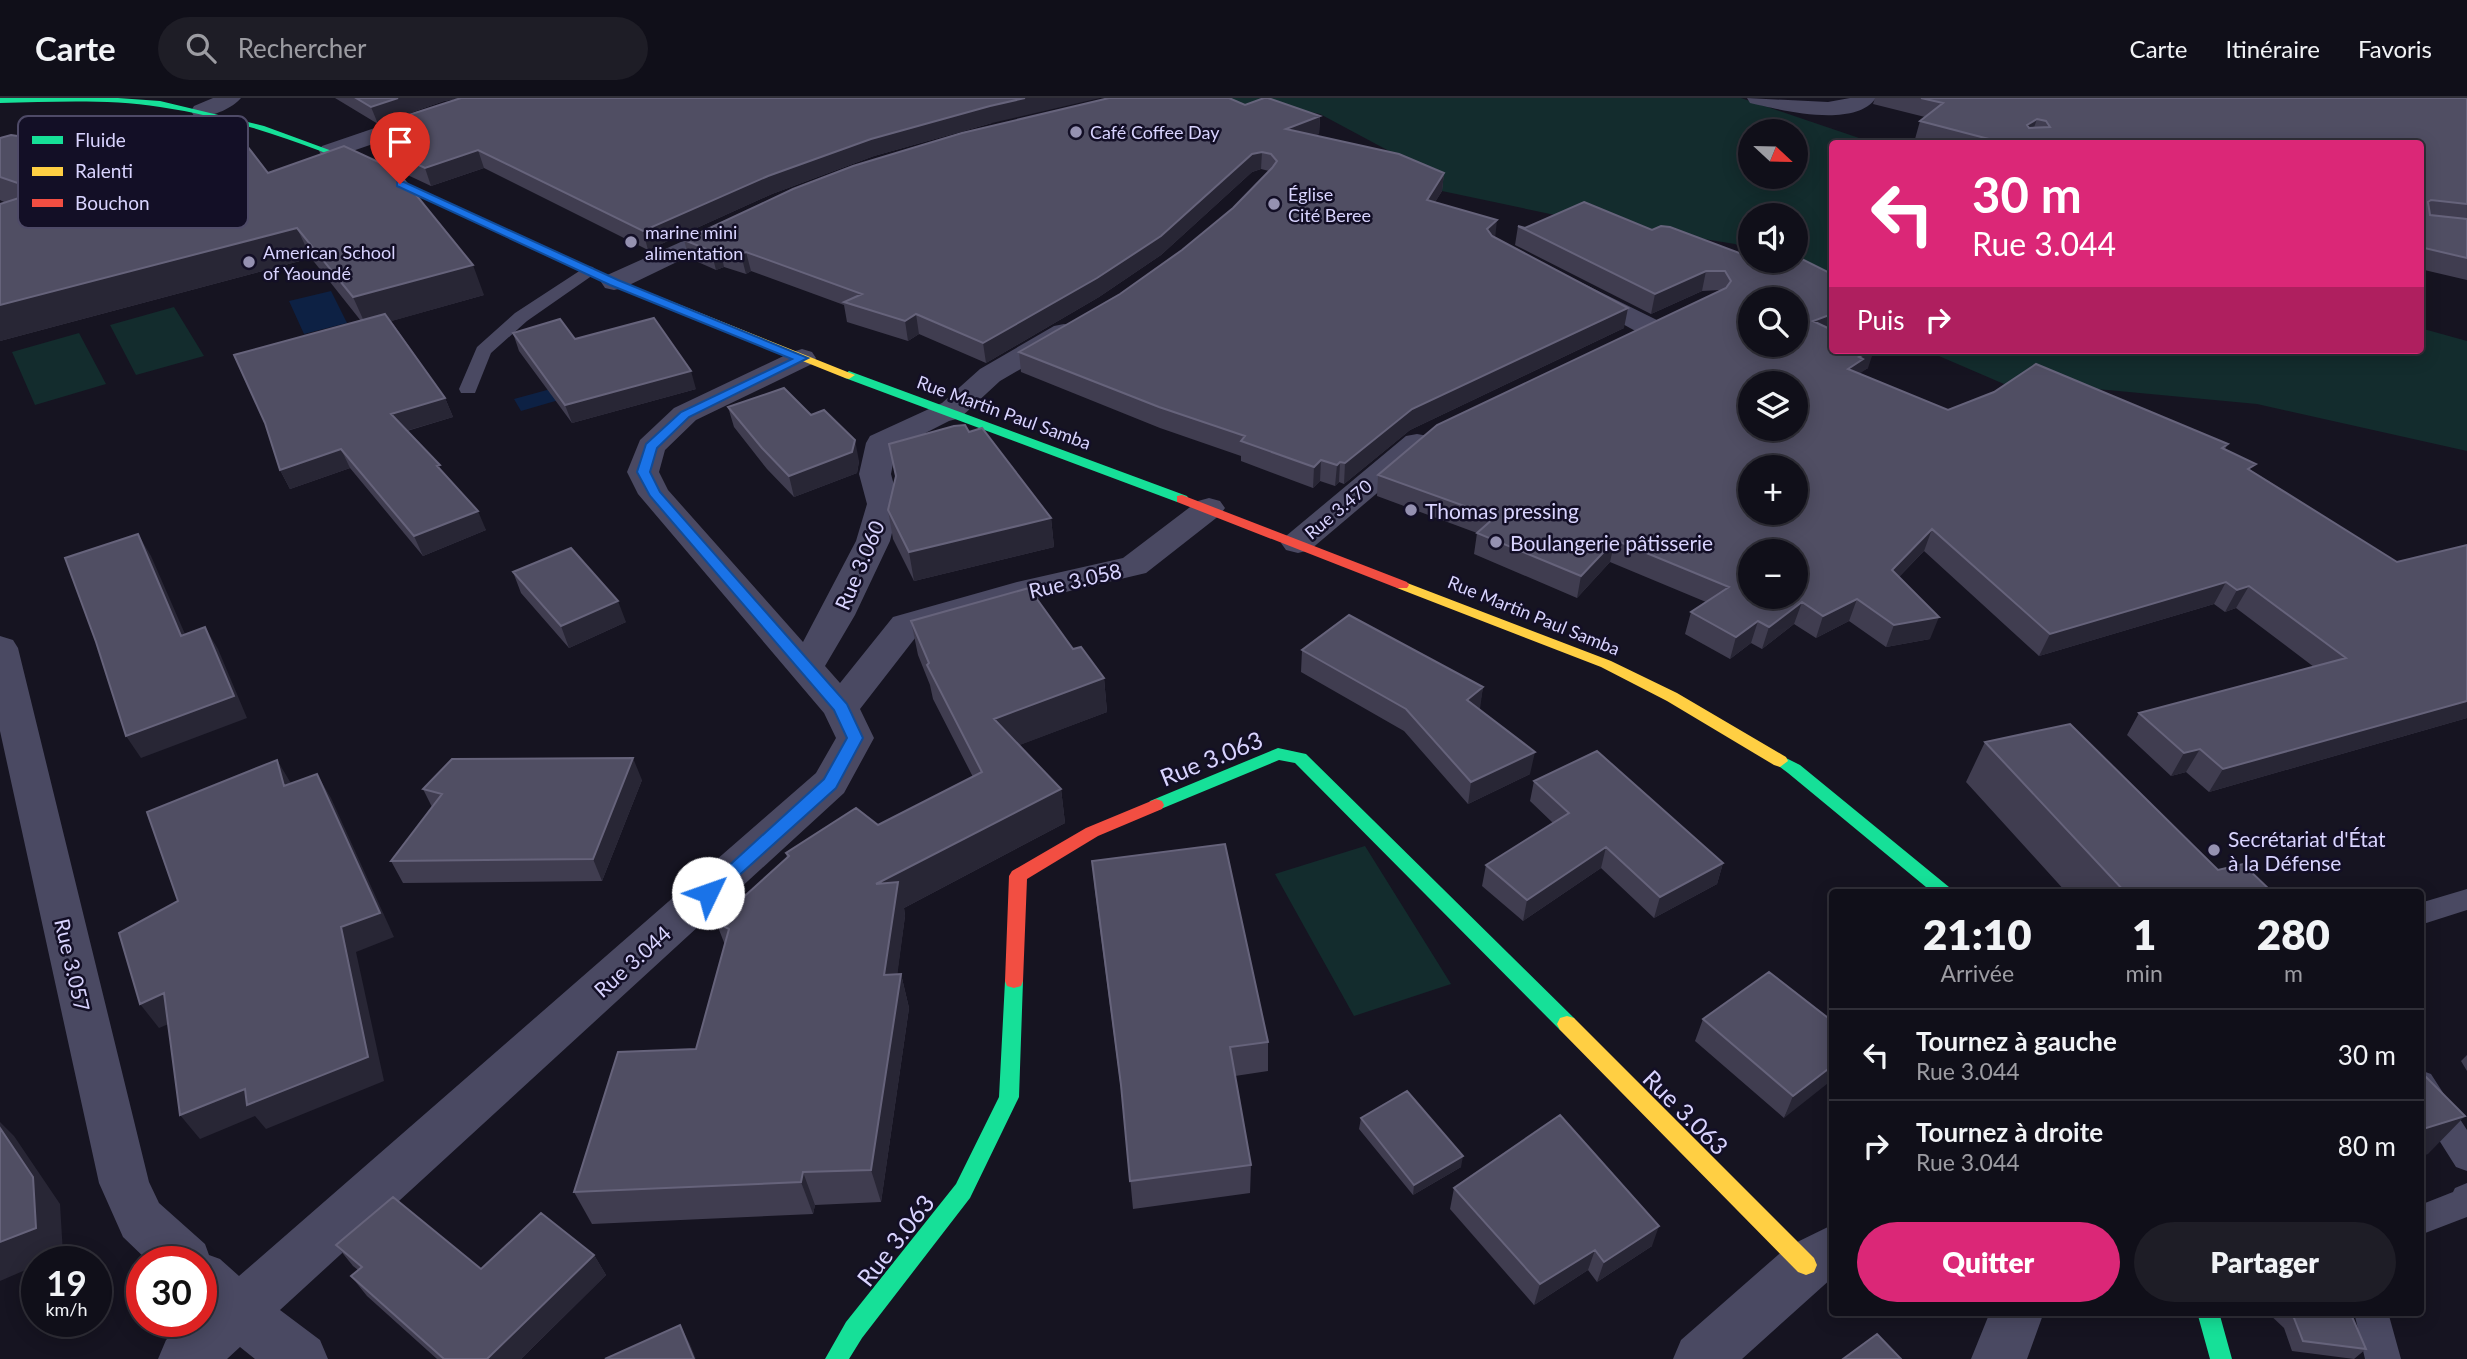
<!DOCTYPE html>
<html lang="fr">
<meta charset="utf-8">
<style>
body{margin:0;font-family:Lato,sans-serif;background:#1e1d26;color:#f1f3f6;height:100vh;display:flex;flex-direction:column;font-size:26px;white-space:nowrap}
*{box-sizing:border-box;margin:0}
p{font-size:23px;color:#9c9ca2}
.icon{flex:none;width:38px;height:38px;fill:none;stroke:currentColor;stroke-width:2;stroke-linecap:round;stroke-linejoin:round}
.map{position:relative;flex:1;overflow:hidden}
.details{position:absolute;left:1829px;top:791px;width:595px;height:427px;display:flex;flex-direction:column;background:#100f19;border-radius:7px;box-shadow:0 4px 18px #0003,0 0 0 2px #302f38}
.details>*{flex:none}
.guide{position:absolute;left:1829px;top:42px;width:595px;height:214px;border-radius:7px;box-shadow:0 4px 18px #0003,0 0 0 2px #302f38;background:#db2777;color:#fff;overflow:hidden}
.needle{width:46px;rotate:112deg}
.tools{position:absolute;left:1738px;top:21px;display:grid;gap:14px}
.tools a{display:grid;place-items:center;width:70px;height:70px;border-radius:50%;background:#100f19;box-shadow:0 4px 18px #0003,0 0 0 2px #302f38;font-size:35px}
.speed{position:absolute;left:21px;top:1148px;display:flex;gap:14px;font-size:35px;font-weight:700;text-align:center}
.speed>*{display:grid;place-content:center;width:91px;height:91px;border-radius:50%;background:#100f19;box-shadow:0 4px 18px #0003,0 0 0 2px #302f38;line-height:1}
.speed small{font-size:18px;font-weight:400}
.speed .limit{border:10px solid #d22;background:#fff;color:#111}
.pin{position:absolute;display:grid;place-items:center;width:60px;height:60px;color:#fff;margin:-72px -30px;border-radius:50% 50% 50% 0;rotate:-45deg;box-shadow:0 0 7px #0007}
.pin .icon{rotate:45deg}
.me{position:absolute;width:77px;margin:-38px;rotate:48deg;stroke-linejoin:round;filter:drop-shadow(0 0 5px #0008)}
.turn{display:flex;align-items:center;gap:24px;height:147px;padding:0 28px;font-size:32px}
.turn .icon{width:91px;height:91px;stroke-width:2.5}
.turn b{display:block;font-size:49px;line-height:60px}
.then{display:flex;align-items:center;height:66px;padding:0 28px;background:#0003;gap:14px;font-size:26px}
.eta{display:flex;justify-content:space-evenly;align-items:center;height:119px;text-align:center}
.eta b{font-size:42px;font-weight:800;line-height:49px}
.primary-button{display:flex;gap:14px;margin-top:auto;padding:14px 28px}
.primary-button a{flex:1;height:80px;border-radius:42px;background:#db2777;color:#fff;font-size:28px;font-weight:800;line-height:80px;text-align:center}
.primary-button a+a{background:#1e1d26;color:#f1f3f6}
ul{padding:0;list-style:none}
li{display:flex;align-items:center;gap:21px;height:91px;padding:0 28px;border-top:2px solid #302f38}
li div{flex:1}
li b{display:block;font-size:26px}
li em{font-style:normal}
header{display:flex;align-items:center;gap:42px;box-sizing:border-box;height:98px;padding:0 35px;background:#100f19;border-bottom:2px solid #302f38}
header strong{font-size:33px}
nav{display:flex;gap:38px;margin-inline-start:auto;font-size:24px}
.search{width:490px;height:63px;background:#1e1d26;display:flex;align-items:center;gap:18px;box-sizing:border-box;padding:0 24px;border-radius:38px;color:#9c9ca2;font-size:26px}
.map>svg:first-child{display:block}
.green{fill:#132c2d;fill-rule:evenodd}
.water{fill:#0d2144}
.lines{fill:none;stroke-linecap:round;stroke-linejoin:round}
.lane{fill:#4a4962;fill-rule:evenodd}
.street{fill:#4a4962;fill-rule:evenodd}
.fast{fill:#16e098;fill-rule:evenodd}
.slow{fill:#ffcf43;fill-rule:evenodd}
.jam{fill:#f24e42;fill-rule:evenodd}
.wall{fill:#403d50}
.shaded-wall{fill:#282635}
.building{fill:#504e63;stroke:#66637b;stroke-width:2;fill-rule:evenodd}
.route{fill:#1a73e8;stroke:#114b97;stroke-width:2}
.poi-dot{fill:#9591b1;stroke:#130f26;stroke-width:2.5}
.labels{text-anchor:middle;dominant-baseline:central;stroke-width:5;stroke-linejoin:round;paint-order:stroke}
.far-poi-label{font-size:18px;fill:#d9d4ff;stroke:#130f26;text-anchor:start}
.far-street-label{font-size:18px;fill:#d9d4ff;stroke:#130f26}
.poi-label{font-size:21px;fill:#d9d4ff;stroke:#130f26;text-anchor:start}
.street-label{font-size:21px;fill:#d9d4ff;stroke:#130f26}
.near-street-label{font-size:24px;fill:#d9d4ff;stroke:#130f26}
.key{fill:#130f26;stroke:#4e4a67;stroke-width:2}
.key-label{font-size:19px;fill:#d9d4ff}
</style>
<header>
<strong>Carte</strong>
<div class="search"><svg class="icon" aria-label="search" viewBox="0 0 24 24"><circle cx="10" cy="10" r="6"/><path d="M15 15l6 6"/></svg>Rechercher</div>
<nav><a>Carte</a><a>Itinéraire</a><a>Favoris</a></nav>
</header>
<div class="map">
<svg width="2467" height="1261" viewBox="0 0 2467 1261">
<rect width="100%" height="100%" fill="#161421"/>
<path class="green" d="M1224 0H1741L1862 41 1884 45 1832 46V188L1796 163V117H1750V152L1735 146 1555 117 1442 93 1404 61 1320 16 1287 9 1271 16ZM1750 33H1796V79H1750Z
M174 209 204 258 136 277 110 227Z
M2420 230 2467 243V353L2257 306 2033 285 2004 286 1925 252H2420Z
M79 235 106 286 35 307 12 254Z
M1365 748 1451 886 1354 918 1275 776Z"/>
<path class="water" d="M331 193 347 225 304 236 289 203Z
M569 286 576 297 521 313 514 301Z"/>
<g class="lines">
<path class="lane" d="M587 168 593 169 595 173 593 177 527 223 491 255 475 295H461L459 291 477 249 515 215Z
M2467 791V812L2420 827V805Z
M2420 972 2431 976 2467 1032V1073L2456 1069 2420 1012Z
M2467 1085V1119L2420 1137V1107L2453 1094 2455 1090Z
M2354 1214H2388L2401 1261H2365Z"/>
<path class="street" d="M213 0H241C232 11 208 21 194 18L191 13 194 8Z
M472 0H511L508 5 460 16 338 58H322L319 53 322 48 445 6Z
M1747 0 1828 4 1850 0H1876C1854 31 1781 12 1750 5Z
M732 121 741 123 744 128 741 133 623 190 614 192 605 190 601 184 605 178Z
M1582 185 1661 224 1665 230 1661 236 1651 238 1641 236 1573 199 1569 193 1573 187Z
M1064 226 1074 228 1078 234 1074 240 1000 283 960 320 949 323 896 350 891 376 899 406 890 443 855 517 825 568 840 585 893 519 1017 484 1123 460 1198 403 1209 400 1220 403 1225 410 1220 417 1146 475 1036 501 919 535 860 611 874 640 844 695 280 1212 320 1242 328 1261H255L240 1249 227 1261H158L166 1242 187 1223H201V1164H149L123 1139 99 1085 0 633V538L13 542 18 550 149 1084 159 1105 205 1146 209 1157 220 1161 239 1178 816 675 836 640 824 615 638 396 627 374 640 342 674 310 792 254 802 251 812 254 816 260 812 266 696 322 665 352 659 374 668 392 803 544 856 443 867 406 859 376 866 345 870 338 942 305 980 271 1054 228Z
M1417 336 1428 338 1432 345 1428 352 1310 452 1298 455 1286 452 1281 445 1286 438 1406 338Z
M1832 1127V1180L1742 1261H1673L1681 1242 1787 1149Z
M1990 1214H2044L2027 1261H1971Z"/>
<path class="fast" d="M0 0H118L160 3 264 28 362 64 552 153 543 155C421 97 296 29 160 9 108 1 53 4 0 5Z
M849 273 1187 398 1189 401 1187 404H1177L845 280 843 277Z
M1278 650 1306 656 1574 920 1577 926 1574 932 1567 934 1560 932 1295 665 1279 662 1156 713 1150 711 1148 707 1150 703Z
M1780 657 1800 667 1949 789 1952 794H1932L1788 675 1772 663 1774 659Z
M1014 876 1021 878 1023 883 1019 999 970 1100 862 1240 849 1261H825L846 1224 956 1086 999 999 1005 883 1007 878Z
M2197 1214H2219L2232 1261H2210Z"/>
<path class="slow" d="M543 151H551L618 182 855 277 849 281 845 280 610 186 543 155Z
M1402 483 1611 563 1677 595 1786 659 1788 663 1780 669 1774 667 1667 603 1601 569 1397 490 1395 487 1397 484Z
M1567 918 1574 920 1814 1160 1817 1167 1814 1174 1806 1177 1798 1174 1560 932 1557 926 1560 920Z"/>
<path class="jam" d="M1182 397 1407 484 1409 487 1407 490H1397L1177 404V398Z
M1156 701 1162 703 1164 707 1162 711 1098 738 1027 781 1023 883 1021 888 1014 890 1007 888 1005 883 1009 778 1012 773 1086 730Z"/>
</g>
<path class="wall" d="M335 0H460L444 3 378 26Z
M1875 0H2467V182L2420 171V46H1933L1915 41 1920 23 1925 19 1873 6Z
M1245 7 1320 18 1319 36 1315 37 1444 75 1442 93 1435 104 1495 140 1624 230 1410 332 1344 386 1339 384 1335 388 1320 383 1313 390 1241 363V358L1160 330 1021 274 1019 254 1120 196 1182 152 1233 110 1269 73 1261 71 1252 74 1161 157 1099 199 986 265 919 236 908 243 847 224 844 207 751 173 746 176 724 169 716 172 689 160 684 142Z
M393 22 992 25 874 58 772 96 648 152 484 70 431 88 384 66 377 48 400 40Z
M0 40 169 61 268 75 484 197 391 223 445 300 453 319 407 333 445 377 486 432 423 458 350 370 290 391 280 372 361 223 311 160 0 243V106L6 105 0 102Z
M1518 128 1525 130 1652 132 1670 129 1832 252 1868 270 1859 275 1948 312 2228 346 2225 351 2252 373 2397 464 2467 447V620L2209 694 2186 674 2171 678 2127 637 2139 615 2314 569 2236 510 2225 514 2214 506 2039 558 1924 453 1899 479 1930 541 1886 549 1849 523 1816 540 1794 526 1762 551 1751 545 1730 561 1685 536 1691 514 1706 504 1610 464 1577 500 1474 456 1477 435 1377 398 1378 377 1720 192 1702 193 1651 216 1515 147Z
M513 235 575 241 696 291 572 325 519 253Z
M728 309 811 317 859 363 857 375 794 399 767 371 734 329Z
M969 334 1051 420 1054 449 914 483 893 441 888 412 896 381 889 346Z
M513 474 626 524 569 550 521 495Z
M911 523 1073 551 1104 580 1107 614 1019 647 1061 691 1065 725 904 810 905 818 897 876H901L909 910 881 1104 815 1107 813 1116 592 1126 574 1094 696 951 725 847 716 824 787 760 786 755 878 727 973 679 933 601 930 587 918 557Z
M1302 552 1483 589 1479 612 1530 676 1468 706 1404 633 1301 574Z
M1985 644 2218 772 2272 794H2066L1966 684Z
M642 682 602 783 403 785 391 763 432 709 423 691Z
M1534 683 1723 765 1717 786 1654 820 1601 770 1523 823 1482 788 1486 767 1553 725 1530 703Z
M1092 763 1268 944V973L1235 978 1251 1067 1250 1095 1133 1111 1124 1015 1095 793Z
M1703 921 1832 923 1784 1020 1695 943Z
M2467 957V973L2461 963Z
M1361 1020 1461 1069 1413 1097 1359 1031Z
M1454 1090 1652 1148 1597 1184 1588 1172 1534 1207 1450 1111Z
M336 1147 481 1171 594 1157 606 1177 521 1261H437L367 1198 351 1178 358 1172 353 1168Z
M2267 1214H2350L2366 1251 2354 1261 2292 1253 2284 1230Z"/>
<path class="shaded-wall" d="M398 0H460L444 3 378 26 371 9Z
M1025 0H1100L992 25 874 58 772 96 648 152 643 133 768 78 871 41 990 8Z
M1320 18 1319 36 1286 48V31Z
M2037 21 2031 38 2027 27Z
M478 52 484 70 431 88 425 70Z
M1262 54 1261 71 1252 74 1161 157 1099 199 986 265 983 245 1252 56Z
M1444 75 1442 93 1425 120 1427 102Z
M1497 122 1495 141 1484 150 1487 131Z
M297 130 311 160 0 243V207Z
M720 150 724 169 716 172 711 153Z
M746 154 751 173 746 176 741 157Z
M473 167 484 197 367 230 353 199Z
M1706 173 1702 193 1651 216 1655 196Z
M1628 210 1624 230 1410 332 1344 386 1345 365 1412 311Z
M916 216 919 236 908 243 905 223Z
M1832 216V234L1813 223Z
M1871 252H1874L1868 270 1859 276 1848 271 1859 259Z
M691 273 696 291 572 325 565 307Z
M445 300 453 319 399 335 391 316Z
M855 342 859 363 857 375 794 399 789 378Z
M341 351 350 370 290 391 280 372Z
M1321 362 1320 383 1313 390 1314 369Z
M1340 364 1339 384 1335 388 1337 367Z
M478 413 486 432 423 458 414 438Z
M1051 420 1054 449 914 483 909 454Z
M1932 431 1924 453 1884 494 1892 472Z
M138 436 151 458 195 559 181 538Z
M1615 442 1610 464 1577 500 1581 478Z
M2226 484 2214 506 2039 558 2050 536Z
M2249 488 2236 510 2225 514 2237 492Z
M1857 501 1849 523 1816 540 1823 518Z
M618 503 626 524 569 550 561 528Z
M1802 504 1794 526 1762 551 1769 529Z
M1939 519 1930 541 1886 549 1894 527Z
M1758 523 1751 545 1730 561 1736 539Z
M205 529 218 551 247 620 141 660 126 638Z
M1104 580 1107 614 999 655 994 621Z
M1483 589 1480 611 1464 624 1467 602Z
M2467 603V620L2209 694 2223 671Z
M2200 651 2186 674 2171 678 2184 655Z
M1535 654 1530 676 1468 706 1471 684Z
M633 660 642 682 602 783 593 761Z
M277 662 292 687 284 688Z
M317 676 331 700 394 839 356 854 384 983 266 1031 255 1018 200 1041 180 1017 341 829Z
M1061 691 1065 725 904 810 905 818 893 910 884 877 876 786Z
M1606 749 1601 770 1523 823 1527 802Z
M1723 765 1717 786 1654 820 1660 799Z
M901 876 909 910 881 1104 871 1072Z
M164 895 183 920 159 930 140 906Z
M1832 968V982L1784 1020 1793 998Z
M2465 1018 2428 1056 2420 1059V1032Z
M0 1024 14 1038 60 1106 63 1156 44 1164H37V1167L0 1183Z
M1463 1058 1461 1069 1413 1097 1414 1087Z
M803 1074 815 1107 813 1116 801 1084Z
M1659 1128 1652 1148 1597 1184 1604 1164Z
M1595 1152 1588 1172 1534 1207 1540 1186Z
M594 1157 606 1177 521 1261H487Z
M680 1227 690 1246 696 1261H694Z"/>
<path class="building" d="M356 0H398L371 9Z
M461 0H1025L990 8 871 41 768 78 643 133 478 52 425 70 377 48 414 35 393 22Z
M1109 0H1229L1245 7 1264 0H1268L1320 18 1286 31 1399 56 1444 75 1427 102 1497 122 1487 131 1492 138 1628 210 1412 311 1345 365 1340 364 1337 367 1321 362 1314 369 1241 343 1245 338 1159 309 1019 254 1120 196 1182 152 1233 110 1272 70 1277 63 1271 56 1262 54 1252 56 1161 138 1097 180 983 245 916 216 905 223 844 204 862 196 746 154 741 157 720 150 711 153 684 142 793 91 853 68 962 35Z
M1921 0H2467V106L2431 102 2428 104 2430 117 2467 121V160L2420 149V46H2008L1920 23 1943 5ZM2037 21 2046 23 2050 29 2029 30 2027 27Z
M11 37 169 61 244 44 268 75 344 48 396 72 473 167 353 199 297 130 0 207V106L41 93 0 79V40Z
M1584 104 1652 132 1661 128 1670 129 1750 159V163H1759L1769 167 1777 163H1796V158L1832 176V216L1813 223 1832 232V252H1871L1859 259 1863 261 1848 271 1948 312 1994 294 2036 266 2228 346 2222 350 2256 366 2248 371 2397 464 2467 447V603L2223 671 2200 651 2184 655 2139 615 2346 560 2249 488 2237 492 2226 484 2050 536 1932 431 1892 472 1939 519 1894 527 1857 501 1823 518 1802 504 1769 529 1758 523 1736 539 1691 514 1729 489 1615 442 1581 478 1477 435 1495 419 1378 377 1437 327 1726 190 1731 183 1725 173H1706L1655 196 1518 128 1525 130ZM1750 201H1796V247H1750ZM1750 285H1796V331H1750ZM1750 369H1796V415H1750ZM1750 453H1796V499H1750Z
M385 216 445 300 391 316 440 367 437 368 478 413 414 438 341 351 280 372 265 325 234 257Z
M654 220 691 273 565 307 513 235 560 221 575 241Z
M784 290 811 317 824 312 855 342 852 354 789 378 762 350 728 309Z
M965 327 969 334 982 330 1051 420 909 454 888 412 896 378 889 346 954 328Z
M138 436 181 538 205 529 234 598 126 638 96 544 65 460Z
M571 450 618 503 561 528 513 474Z
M1029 490 1073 551 1081 549 1104 580 994 621 1061 691 876 786 898 784 884 877 901 876 871 1072 803 1074 801 1084 574 1094 618 954 696 951 729 831 716 824 789 758 786 755 856 710 878 727 982 674 927 567 929 565 911 523Z
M1349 517 1483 589 1467 602 1535 654 1471 684 1406 611 1302 552Z
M2070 626 2218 772 2243 766 2272 794H2125L1985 644Z
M1597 653 1723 765 1660 799 1606 749 1527 802 1486 767 1569 715 1534 683Z
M633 660 593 761 391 763 442 696 423 691 452 661Z
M277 662 284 688 317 676 380 815 341 829 368 959 247 1007 245 991 180 1017 164 895 140 906 119 835 178 803 147 714Z
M1225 746 1268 944 1230 949 1251 1067 1130 1083 1121 987 1092 763Z
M1769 874 1832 923V968L1793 998 1703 921Z
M2420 973 2465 1018 2420 1032Z
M1407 993 1463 1058 1414 1087 1361 1020Z
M1560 1017 1659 1128 1604 1164 1595 1152 1540 1186 1454 1090Z
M0 1030 33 1079 36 1130 0 1144Z
M393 1099 481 1171 541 1115 594 1157 487 1261H444L351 1178 362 1169 336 1147Z
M2289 1214H2350L2366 1251 2303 1243 2294 1220Z
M680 1227 694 1261H605Z
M1877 1236 1901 1261H1843Z"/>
<path class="route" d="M397 84H404L618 182 808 260 689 319 657 350 650 374 660 394 847 606 863 640 836 690 714 800H702L699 795 824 681 847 640 834 612 650 398 637 374 646 346 681 314 792 261 610 187 397 88Z"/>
<g class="poi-dot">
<circle cx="1076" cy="34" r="7"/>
<circle cx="1274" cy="106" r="7"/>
<circle cx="631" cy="144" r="7"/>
<circle cx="249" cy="164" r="7"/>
<circle cx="1411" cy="412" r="7"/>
<circle cx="1496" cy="444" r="7"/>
<circle cx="2214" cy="752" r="7"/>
</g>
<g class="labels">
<g class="far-poi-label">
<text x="1090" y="34">Café Coffee Day</text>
<text x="1288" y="96">Église<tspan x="1288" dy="21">Cité Beree</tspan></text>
<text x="645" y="134">marine mini<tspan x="645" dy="21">alimentation</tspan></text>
<text x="263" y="154">American School<tspan x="263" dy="21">of Yaoundé</tspan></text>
</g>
<g class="far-street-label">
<text transform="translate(1004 314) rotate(20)">Rue Martin Paul Samba</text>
<text transform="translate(1338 411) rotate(-40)">Rue 3.470</text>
<text transform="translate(1534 517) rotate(22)">Rue Martin Paul Samba</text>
</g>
<g class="poi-label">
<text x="1425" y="412">Thomas pressing</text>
<text x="1510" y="444">Boulangerie pâtisserie</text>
<text x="2228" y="740">Secrétariat d'État<tspan x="2228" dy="24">à la Défense</tspan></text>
</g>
<g class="street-label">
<text transform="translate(859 467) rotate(-67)">Rue 3.060</text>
<text transform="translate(1075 482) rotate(-13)">Rue 3.058</text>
<text transform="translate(632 863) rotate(-42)">Rue 3.044</text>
<text transform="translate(73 867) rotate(77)">Rue 3.057</text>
</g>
<g class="near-street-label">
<text transform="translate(1211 660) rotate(-22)">Rue 3.063</text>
<text transform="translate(1686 1014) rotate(45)">Rue 3.063</text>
<text transform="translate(895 1142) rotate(-52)">Rue 3.063</text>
</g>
</g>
<rect x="18" y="18" width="230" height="112" rx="10" class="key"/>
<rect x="32" y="38" width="31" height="8" fill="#16e098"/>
<rect x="32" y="69" width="31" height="9" fill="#ffcf43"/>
<rect x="32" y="101" width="31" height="8" fill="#f24e42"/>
<g class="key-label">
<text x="75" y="49">Fluide</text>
<text x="75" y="80">Ralenti</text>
<text x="75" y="112">Bouchon</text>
</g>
</svg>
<div class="tools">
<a><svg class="needle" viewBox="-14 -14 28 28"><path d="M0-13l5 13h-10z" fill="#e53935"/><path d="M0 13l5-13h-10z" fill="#9c9ca2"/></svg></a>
<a><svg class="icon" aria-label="sound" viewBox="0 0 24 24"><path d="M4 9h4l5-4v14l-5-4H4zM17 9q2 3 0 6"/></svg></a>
<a><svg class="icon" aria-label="search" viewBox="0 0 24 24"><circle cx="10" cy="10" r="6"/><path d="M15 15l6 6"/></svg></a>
<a><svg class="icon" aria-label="layers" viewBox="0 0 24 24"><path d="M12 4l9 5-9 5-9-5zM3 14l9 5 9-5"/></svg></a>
<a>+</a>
<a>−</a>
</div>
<div class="speed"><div>19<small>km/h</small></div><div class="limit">30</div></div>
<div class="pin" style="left:400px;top:86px;background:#d93025"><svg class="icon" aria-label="arrive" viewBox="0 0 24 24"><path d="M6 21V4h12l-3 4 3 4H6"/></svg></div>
<svg class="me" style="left:708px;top:795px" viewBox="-20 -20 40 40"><circle r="19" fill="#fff"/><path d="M0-13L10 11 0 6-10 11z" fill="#1a73e8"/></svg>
<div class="guide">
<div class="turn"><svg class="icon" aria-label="left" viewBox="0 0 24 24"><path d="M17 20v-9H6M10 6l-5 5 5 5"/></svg><div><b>30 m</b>Rue 3.044</div></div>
<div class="then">Puis<svg class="icon" aria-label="right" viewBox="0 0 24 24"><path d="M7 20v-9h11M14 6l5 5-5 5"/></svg></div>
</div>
<section class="details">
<div class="eta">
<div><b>21:10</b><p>Arrivée</p></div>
<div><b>1</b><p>min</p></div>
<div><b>280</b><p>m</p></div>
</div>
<ul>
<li><svg class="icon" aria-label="left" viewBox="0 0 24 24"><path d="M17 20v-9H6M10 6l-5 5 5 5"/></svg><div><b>Tournez à gauche</b><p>Rue 3.044</p></div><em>30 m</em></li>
<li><svg class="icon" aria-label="right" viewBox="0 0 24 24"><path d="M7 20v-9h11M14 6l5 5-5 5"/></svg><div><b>Tournez à droite</b><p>Rue 3.044</p></div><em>80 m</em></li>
</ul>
<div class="primary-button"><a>Quitter</a><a>Partager</a></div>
</section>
</div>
